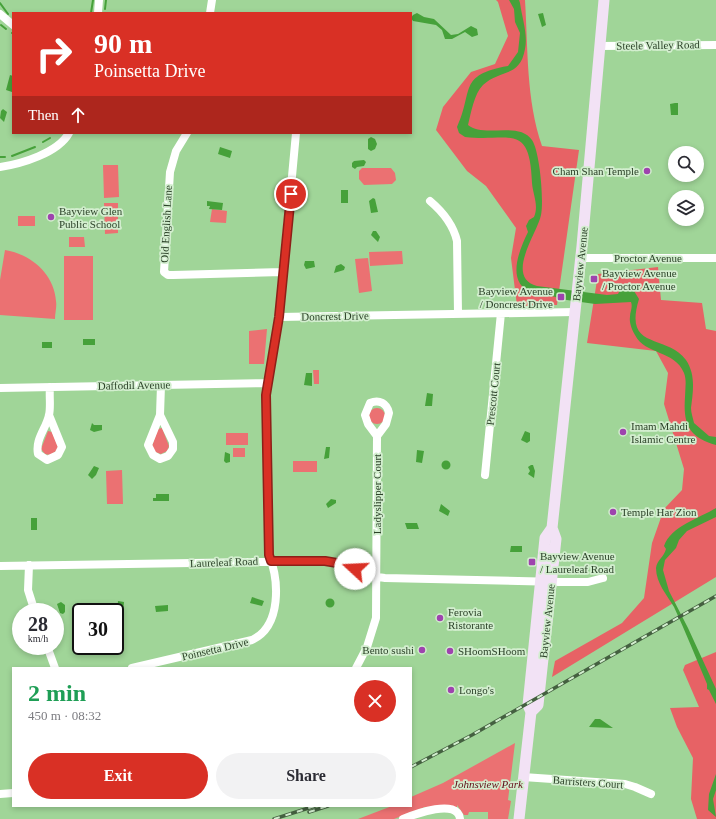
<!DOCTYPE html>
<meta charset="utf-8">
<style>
body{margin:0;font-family:"Times New Roman",serif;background:#f2f2f3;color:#2b2b33;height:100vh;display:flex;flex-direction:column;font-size:15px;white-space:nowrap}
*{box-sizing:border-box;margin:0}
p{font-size:13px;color:#7c7c81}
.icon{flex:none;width:22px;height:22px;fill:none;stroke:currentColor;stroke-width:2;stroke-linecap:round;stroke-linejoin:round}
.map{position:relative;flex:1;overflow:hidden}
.side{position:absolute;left:12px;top:667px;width:400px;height:140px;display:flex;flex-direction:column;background:#fff;border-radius:0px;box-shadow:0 2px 6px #0003}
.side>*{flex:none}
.hud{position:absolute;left:12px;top:12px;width:400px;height:122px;border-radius:0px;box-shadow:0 2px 6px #0003;background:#d93025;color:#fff;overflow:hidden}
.tools{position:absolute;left:668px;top:146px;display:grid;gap:8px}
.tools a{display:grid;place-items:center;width:36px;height:36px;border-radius:50%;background:#fff;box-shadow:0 2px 6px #0003;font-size:20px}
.speed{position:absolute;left:12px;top:603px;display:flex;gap:8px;font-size:20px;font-weight:700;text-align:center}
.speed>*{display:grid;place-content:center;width:52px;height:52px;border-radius:50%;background:#fff;box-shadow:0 2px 6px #0003;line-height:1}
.speed small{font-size:10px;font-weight:400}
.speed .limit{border:2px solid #111;border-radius:6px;background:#fff;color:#111}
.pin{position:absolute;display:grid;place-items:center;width:34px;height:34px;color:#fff;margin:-17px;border:2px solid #fff;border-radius:50%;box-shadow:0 1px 4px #0007}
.me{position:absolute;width:44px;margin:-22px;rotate:290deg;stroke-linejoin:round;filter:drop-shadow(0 0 3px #0008)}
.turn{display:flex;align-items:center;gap:14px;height:84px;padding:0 16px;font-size:18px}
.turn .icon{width:52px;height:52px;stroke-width:2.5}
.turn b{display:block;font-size:28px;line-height:34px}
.then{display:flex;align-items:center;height:38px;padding:0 16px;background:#0003;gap:8px;font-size:15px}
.round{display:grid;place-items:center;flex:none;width:42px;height:42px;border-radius:21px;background:#f2f2f3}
.headline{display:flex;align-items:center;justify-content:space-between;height:68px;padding:0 16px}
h1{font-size:24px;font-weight:700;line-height:30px;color:#1e9e55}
.button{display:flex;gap:8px;margin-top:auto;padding:8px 16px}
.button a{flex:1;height:46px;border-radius:24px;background:#d93025;color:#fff;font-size:16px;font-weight:700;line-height:46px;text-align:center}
.button a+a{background:#f2f2f3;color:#2b2b33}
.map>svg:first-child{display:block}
.green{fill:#eb7172}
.forest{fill:#e76265}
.water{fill:#46a13a}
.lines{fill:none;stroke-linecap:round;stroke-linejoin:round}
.stream{stroke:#46a13a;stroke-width:2}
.street{stroke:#fff;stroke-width:8}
.secondary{stroke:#f2e2f5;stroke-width:11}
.rail-casing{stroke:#446040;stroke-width:3.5}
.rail{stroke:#d3eecf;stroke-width:2;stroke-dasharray:6;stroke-linecap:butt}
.route-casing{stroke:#8d1f18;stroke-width:10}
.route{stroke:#d93025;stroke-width:7}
.poi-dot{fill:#9e43ae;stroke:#d3eecf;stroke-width:1.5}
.labels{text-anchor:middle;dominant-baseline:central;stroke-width:3.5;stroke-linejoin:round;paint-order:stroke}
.street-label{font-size:11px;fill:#2c4229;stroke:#d3eecf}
.poi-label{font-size:11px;fill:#2c4229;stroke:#d3eecf;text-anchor:start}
.park-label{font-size:11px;font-style:italic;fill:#610b16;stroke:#d3eecf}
</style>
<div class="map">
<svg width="716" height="819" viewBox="0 0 716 819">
<rect width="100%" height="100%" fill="#a0d598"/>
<path class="green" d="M103 165H118L119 197 104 198Z
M362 168H391L395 173 396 180 392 184 364 185 359 179V171Z
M104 203H118V233L105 234Z
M212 209 227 211 226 223 210 222Z
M18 216H35V226H18Z
M69 237H84L85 247H69Z
M5 250C30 254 54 273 56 301 57 307 55 313 55 319L0 315V280Z
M402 251 403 264 370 266 369 252Z
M64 256H93V320H64Z
M368 258 372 291 359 293 355 259Z
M267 329 264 364H249V331Z
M319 370V384H314L313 370Z
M369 416a8 8 0 1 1 16 0a8 8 0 1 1-16 0Z
M162 428 169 446 167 451 161 454 155 452 152 446 158 429Z
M48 431 52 432 58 447 56 451 50 455 45 454 41 449Z
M226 433H248V445H226Z
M233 448H245V457H233Z
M293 461H317V472H293Z
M122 470 123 504H107L106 471Z
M515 743 508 800 511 801 508 819H488V812H469L468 815H464L457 805V807H425L394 819H358L392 806H411V797L443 783Z"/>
<path class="forest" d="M496 0H525C528 48 526 100 542 146L579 150 557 305 517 306 511 258 516 228 486 186 467 171 436 130 443 107 471 72 495 64 508 36 498 2Z
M658 267 661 300 702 303 706 329 716 331V577L552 677 555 661 622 623 644 598 652 543 664 509 682 490 684 469 664 404 668 373 656 351 587 343 598 274Z
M716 652V819H697L691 799 693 758 677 727 670 708 699 707 683 670 685 665Z"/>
<path class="water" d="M509 0H519L520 3C522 18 528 34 525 49 520 78 500 69 483 85 474 94 471 113 468 125 483 138 519 121 532 140 540 152 544 201 541 215 538 232 504 277 537 286L607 295 618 294 620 290 634 291 639 299C623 351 666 333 686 360 696 375 693 392 691 408 691 413 693 418 694 423L709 436 716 437V445C689 437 683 425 685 397 685 389 687 381 684 373 675 350 645 355 635 335 632 330 629 322 630 317 630 311 633 308 631 302L595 304 560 299C552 294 542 296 533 293 505 284 519 250 528 232L526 226 529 220 534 217C539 205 533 195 532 183 530 122 510 142 465 137L459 133 457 127C474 91 457 75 508 66L518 52 520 33 515 22 514 9Z
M417 13 424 17 434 19 451 35 458 34 471 26 477 29 478 35 472 37 465 32 452 39H445L442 30 436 25 413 21 411 18 413 15Z
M543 13 546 25 542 27 538 14Z
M10 75 13 76 12 92 6 90Z
M675 103H678V115H671L670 104Z
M3 109 7 112 4 122 0 118 1 111Z
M371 137 375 139 377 144 375 149 371 151 368 149V139Z
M220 147 232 151 230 158 218 154Z
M364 160 366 162 364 166 357 167 355 169 352 167V163L354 161Z
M341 190H348V203H341Z
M373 198 375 199 378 212 371 213 369 201Z
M207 201 223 203 222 210 209 209 210 206H207Z
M373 231H376L380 237 378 242 371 235Z
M305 261H314L315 267 306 269 304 265Z
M341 264 345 267 344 270 334 273 336 266Z
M83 339H95V345H83Z
M42 342H52V348H42Z
M306 373H312V386L304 385Z
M427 393 433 394 432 406H425Z
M92 423 94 425H102V430L94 432 90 430Z
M525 431 530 433V441L527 443 521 440Z
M326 447H330L329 458 324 459Z
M417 450 424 451 422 463 416 462Z
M225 452 230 454V462L226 463 224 461Z
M441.5 465a4.5 4.5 0 1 1 9 0a4.5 4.5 0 1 1-9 0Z
M531 465H533L535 471 534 478 528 474 530 471 528 467Z
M94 466 99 468 96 475 92 479 88 475Z
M156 494H169V501H153V498H156Z
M331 499 336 500V503L328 508 326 504Z
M441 504 450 511 448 516 439 511Z
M716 508V517L687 531 679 540 676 548 665 560 663 570 669 591 688 628 716 689V704L709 690 707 689V684C696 658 686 633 674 607 667 595 656 583 656 568 657 560 664 557 666 549L664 546C671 526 700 518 716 508Z
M31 518H37V530H31Z
M405 523H417L419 529H407Z
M511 546H522V552H510Z
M252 597 264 601 262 606 250 603Z
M325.5 603a4.5 4.5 0 1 1 9 0a4.5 4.5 0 1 1-9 0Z
M118 601 124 602 123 614H117Z
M61 602 65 605V612L63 614 60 613 57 604Z
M77 603H88V609H77Z
M168 605V611L156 612 155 606Z
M595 719H600L613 728 589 727Z
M716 774V790L713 799 716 817 708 810 709 794Z"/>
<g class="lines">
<path class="stream" d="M0 3 8 14
M105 9 106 0
M91 13 93 0
M1 25 6 29
M12 33H13
M43 142 50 138
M12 156 35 147
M0 157H5"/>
<path class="street" d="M98 13 99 0
M210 13 212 0
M0 14 13 25
M599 46 716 45
M187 133 176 151 170 172 164 272 168 275H173L282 272
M296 133 279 317 575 312
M0 167C21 164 58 153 69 133
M430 201C443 212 453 224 457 241L458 313
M580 258H716
M0 388 268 383
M49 415 62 447 58 455 47 460 38 454C35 439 46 429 49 415 51 407 49 396 50 387
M160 415 173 442V449L168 456 160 459 153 455 148 445 160 415 161 385
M485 475 501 313
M29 565 28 590 35 612
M0 566 325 561C346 563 364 576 385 578L560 582H588L603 578
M47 646 55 668
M132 668 252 640C282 626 279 580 269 555L266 395 279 317
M356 668 367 647 376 618 377 436 386 424 389 413C387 403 379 399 370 403L365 415 368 424 377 436
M523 777 625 784 635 787 651 794
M0 794 13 793
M403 819C415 814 458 798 460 819"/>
<path class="secondary" d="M531 712 538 705 556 539 552 528 582 246 604 0
M519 819 531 712 528 705 545 538 552 528"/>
<g class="rail-casing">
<path id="rail" d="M411 767 472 735 716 596
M309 812 328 806
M274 819 315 806"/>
</g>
<use href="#rail" class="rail"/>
</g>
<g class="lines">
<g class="route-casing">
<path id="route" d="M291 194 279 317 266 395 269 555 271 561H325L337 563 355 569"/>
</g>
<use href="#route" class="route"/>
</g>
<g class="poi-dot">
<circle cx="647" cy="171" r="4"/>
<circle cx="51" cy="217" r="4"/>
<rect x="590" y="275" width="8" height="8" rx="2"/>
<rect x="557" y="293" width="8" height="8" rx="2"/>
<circle cx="623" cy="432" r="4"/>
<circle cx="613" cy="512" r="4"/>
<rect x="528" y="558" width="8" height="8" rx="2"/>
<circle cx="440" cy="618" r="4"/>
<circle cx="422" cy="650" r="4"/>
<circle cx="450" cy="651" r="4"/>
<circle cx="451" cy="690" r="4"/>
</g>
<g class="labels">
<g class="street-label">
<text transform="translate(658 45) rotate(-1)">Steele Valley Road</text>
<text transform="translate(166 224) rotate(-87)">Old English Lane</text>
<text x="648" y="258">Proctor Avenue</text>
<text transform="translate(580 264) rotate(-84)">Bayview Avenue</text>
<text transform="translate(335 316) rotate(-1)">Doncrest Drive</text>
<text transform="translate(134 385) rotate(-1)">Daffodil Avenue</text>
<text transform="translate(493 394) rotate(-84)">Prescott Court</text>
<text transform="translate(377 494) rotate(-90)">Ladyslipper Court</text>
<text transform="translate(224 562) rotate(-2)">Laureleaf Road</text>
<text transform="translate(547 621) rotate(-84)">Bayview Avenue</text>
<text transform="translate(215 649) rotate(-13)">Poinsetta Drive</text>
<text transform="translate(588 782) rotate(4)">Barristers Court</text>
</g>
<g class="poi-label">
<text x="639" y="171" text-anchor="end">Cham Shan Temple</text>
<text x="59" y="211">Bayview Glen<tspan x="59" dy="13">Public School</tspan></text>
<text x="602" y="273">Bayview Avenue<tspan x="602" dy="13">/ Proctor Avenue</tspan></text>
<text x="553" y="291" text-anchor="end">Bayview Avenue<tspan x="553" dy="13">/ Doncrest Drive</tspan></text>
<text x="631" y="426">Imam Mahdi<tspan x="631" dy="13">Islamic Centre</tspan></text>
<text x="621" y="512">Temple Har Zion</text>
<text x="540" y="556">Bayview Avenue<tspan x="540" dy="13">/ Laureleaf Road</tspan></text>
<text x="448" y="612">Ferovia<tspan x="448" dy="13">Ristorante</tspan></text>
<text x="414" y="650" text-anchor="end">Bento sushi</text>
<text x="458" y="651">SHoomSHoom</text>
<text x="459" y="690">Longo's</text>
</g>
<g class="park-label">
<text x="488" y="784">Johnsview Park</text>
</g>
</g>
</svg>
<div class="tools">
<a><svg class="icon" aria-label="search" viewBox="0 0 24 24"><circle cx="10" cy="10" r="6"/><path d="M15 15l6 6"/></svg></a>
<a><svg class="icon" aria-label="layers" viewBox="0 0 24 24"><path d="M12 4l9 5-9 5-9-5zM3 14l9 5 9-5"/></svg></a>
</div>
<div class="speed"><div>28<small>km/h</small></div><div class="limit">30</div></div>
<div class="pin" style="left:291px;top:194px;background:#d93025"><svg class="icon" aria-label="arrive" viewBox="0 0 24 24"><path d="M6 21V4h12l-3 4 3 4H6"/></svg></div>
<svg class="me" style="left:355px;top:569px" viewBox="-20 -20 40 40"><circle r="19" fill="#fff"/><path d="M0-13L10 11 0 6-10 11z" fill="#d93025"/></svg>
<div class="hud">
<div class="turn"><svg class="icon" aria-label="right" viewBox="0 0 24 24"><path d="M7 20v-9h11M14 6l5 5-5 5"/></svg><div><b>90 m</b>Poinsetta Drive</div></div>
<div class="then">Then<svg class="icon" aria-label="ahead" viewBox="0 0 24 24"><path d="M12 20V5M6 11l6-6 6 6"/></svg></div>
</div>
<section class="side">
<div class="headline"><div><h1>2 min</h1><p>450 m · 08:32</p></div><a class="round" style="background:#d93025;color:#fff"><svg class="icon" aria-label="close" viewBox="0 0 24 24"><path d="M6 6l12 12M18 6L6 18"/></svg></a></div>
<div class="button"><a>Exit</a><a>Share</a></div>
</section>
</div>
